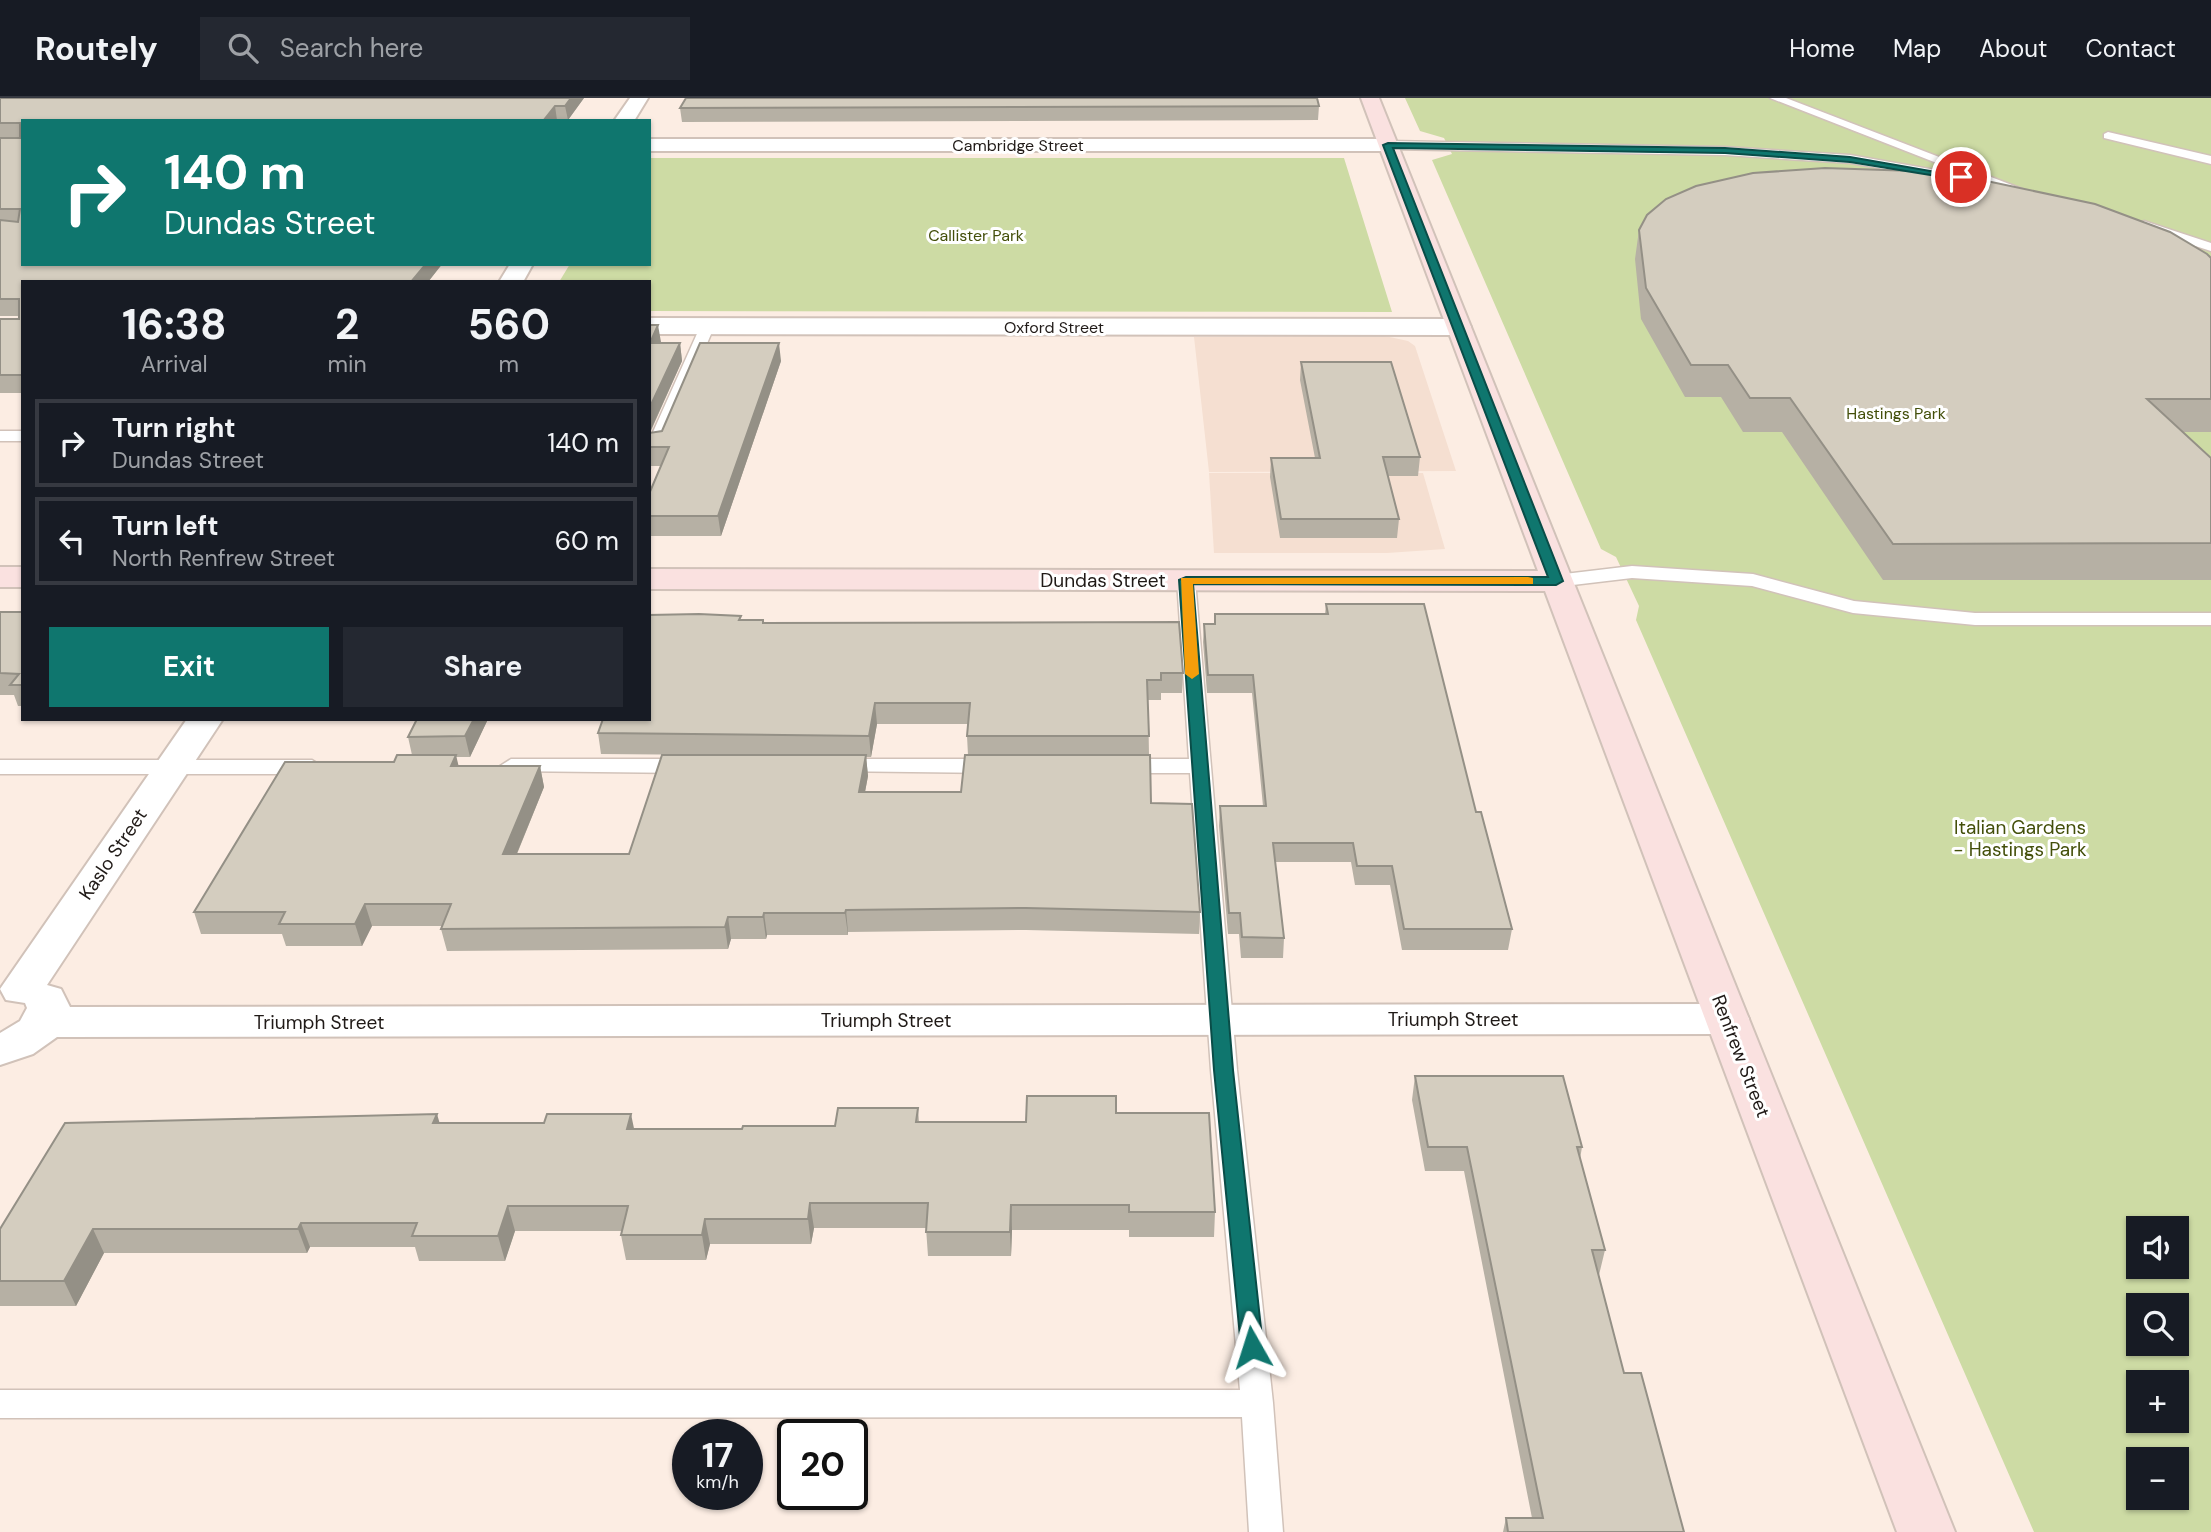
<!DOCTYPE html>
<meta charset="utf-8">
<style>
body{margin:0;font-family:"DM Sans",sans-serif;background:#242831;color:#f1f3f6;height:100vh;display:flex;flex-direction:column;font-size:26px;white-space:nowrap}
*{box-sizing:border-box;margin:0}
p{font-size:23px;color:#9ea1a6}
.icon{flex:none;width:38px;height:38px;fill:none;stroke:currentColor;stroke-width:2;stroke-linecap:round;stroke-linejoin:round}
.map{position:relative;flex:1;overflow:hidden}
.side{position:absolute;left:21px;top:182px;width:630px;height:441px;display:flex;flex-direction:column;background:#171b24;border-radius:0px;box-shadow:0 2px 5px #0004}
.side>*{flex:none}
.banner{position:absolute;left:21px;top:21px;width:630px;height:147px;border-radius:0px;box-shadow:0 2px 5px #0004;background:#0f766e;color:#fff;overflow:hidden}
.fabs{position:absolute;left:2126px;top:1118px;display:grid;gap:14px}
.fabs a{display:grid;place-items:center;width:63px;height:63px;border-radius:0px;background:#171b24;box-shadow:0 2px 5px #0004;font-size:35px}
.speed{position:absolute;left:672px;top:1321px;display:flex;gap:14px;font-size:35px;font-weight:700;text-align:center}
.speed>*{display:grid;place-content:center;width:91px;height:91px;border-radius:50%;background:#171b24;box-shadow:0 2px 5px #0004;line-height:1}
.speed small{font-size:18px;font-weight:400}
.speed .limit{border:4px solid #111;border-radius:10px;background:#fff;color:#111}
.pin{position:absolute;display:grid;place-items:center;width:60px;height:60px;color:#fff;margin:-30px;border:4px solid #fff;border-radius:50%;box-shadow:0 2px 7px #0007}
.me{position:absolute;width:77px;margin:-38px;rotate:354deg;stroke-linejoin:round;filter:drop-shadow(0 0 5px #0008)}
.turn{display:flex;align-items:center;gap:24px;height:147px;padding:0 28px;font-size:32px}
.turn .icon{width:91px;height:91px;stroke-width:2.5}
.turn b{display:block;font-size:49px;line-height:60px}
.eta{display:flex;justify-content:space-evenly;align-items:center;height:119px;text-align:center}
.eta b{font-size:42px;font-weight:700;line-height:49px}
.primary-button{display:flex;gap:14px;margin-top:auto;padding:14px 28px}
.primary-button a{flex:1;height:80px;border-radius:0px;background:#0f766e;color:#fff;font-size:28px;font-weight:700;line-height:80px;text-align:center}
.primary-button a+a{background:#242831;color:#f1f3f6}
ul{padding:0;list-style:none}
li{display:flex;align-items:center;gap:21px;height:88px;margin:0 14px 10px;padding:0 14px;border:4px solid #363941;border-radius:0px}
li div{flex:1}
li b{display:block;font-size:26px}
li em{font-style:normal}
header{display:flex;align-items:center;gap:42px;box-sizing:border-box;height:98px;padding:0 35px;background:#171b24;border-bottom:2px solid #363941}
header strong{font-size:33px}
nav{display:flex;gap:38px;margin-inline-start:auto;font-size:24px}
.search{width:490px;height:63px;background:#242831;display:flex;align-items:center;gap:18px;box-sizing:border-box;padding:0 24px;border-radius:0px;color:#9ea1a6;font-size:26px}
.map>svg:first-child{display:block}
.built{fill:#f5dfd1}
.green{fill:#cddba4;fill-rule:evenodd}
.lines{fill:none;stroke-linecap:round;stroke-linejoin:round}
.lane-casing{stroke:#d1c2b9;stroke-width:3}
.street-casing{stroke:#d1c2b9;stroke-width:4}
.secondary-casing{stroke:#d1c2b9;stroke-width:4}
.lane{fill:#fff;fill-rule:evenodd}
.street{fill:#fff;fill-rule:evenodd}
.secondary{fill:#fae1e0;fill-rule:evenodd}
.wall{fill:#b6b0a4;fill-rule:evenodd}
.shaded-wall{fill:#949086}
.building{fill:#d4cdbf;stroke:#949086;stroke-width:2}
.route{fill:#0f766e;stroke:#0a4d48;stroke-width:2}
.slow{fill:#f59e0b}
.labels{text-anchor:middle;dominant-baseline:central;stroke-width:6;stroke-linejoin:round;paint-order:stroke}
.far-street-label{font-size:16px;fill:#201a17;stroke:#fff}
.far-park-label{font-size:16px;fill:#434f0a;stroke:#fff}
.street-label{font-size:19px;fill:#201a17;stroke:#fff}
.park-label{font-size:19px;fill:#434f0a;stroke:#fff}
</style>
<header>
<strong>Routely</strong>
<div class="search"><svg class="icon" aria-label="search" viewBox="0 0 24 24"><circle cx="10" cy="10" r="6"/><path d="M15 15l6 6"/></svg>Search here</div>
<nav><a>Home</a><a>Map</a><a>About</a><a>Contact</a></nav>
</header>
<div class="map">
<svg width="2211" height="1434" viewBox="0 0 2211 1434">
<rect width="100%" height="100%" fill="#fcede3"/>
<path class="built" d="M1385 238 1408 243 1415 248 1456 373 1209 374 1194 239Z
M1209 375H1423L1445 451 1387 455H1214Z"/>
<path class="green" d="M1405 0H2211V1434H2034L1636 522 1639 508 1616 459 1601 451 1432 62 1452 56 1444 40 1420 33ZM2138 1130H2177V1169H2138ZM2138 1208H2177V1246H2138ZM2138 1284H2177V1323H2138ZM2138 1362H2177V1400H2138Z
M649 60H1344L1392 214 649 213V184H559L570 166H649Z"/>
<g class="lines">
<g class="lane-casing">
<path id="lane" d="M1770 0H1786L2030 94 2024 98 1985 83 1979 87 1850 65 1725 57 1388 51 1382 47 1388 43 1725 49 1850 57 1970 78Z
M2108 34 2211 58V66L2104 40V36Z
M2144 123 2211 145V153L2139 130 2137 127Z
M707 225 714 229 664 347 662 351H650L649 343 700 229Z
M0 333H23V343H0Z
M1632 468 1753 476 1854 503 1975 515H2211V527H1975L1853 515 1752 488 1632 480 1556 489 1547 483 1556 477Z
M1186 476 1195 482 1237 972 1273 1305 1283 1434H1249L1242 1319 0 1320V1292H1240L1211 972 1190 675H1120L1109 668 1120 661H1189L1177 482Z
M511 661H686L697 668 686 675 503 673 500 668Z
M836 661H994L1005 668 994 675 828 673 825 668Z
M0 662H312L323 669 312 676H0Z"/>
</g>
<g class="street-casing">
<path id="street" d="M630 0H648L634 23H614Z
M649 41H1388L1398 47 1388 53H649Z
M510 166H533L523 184H499Z
M649 220 1458 221 1467 224 1471 229 1467 234 1458 237 649 236Z
M187 621H223L47 887 61 891 70 909 1727 906 1743 910 1749 921 1743 932 1727 936 57 939 33 956 0 967V935L20 923 27 910 25 905 6 902 0 891Z"/>
</g>
<g class="secondary-casing">
<path id="secondary" d="M1361 0H1379L1955 1434H1897L1545 493 649 491V471L1538 473Z
M0 469H23V489H0Z"/>
</g>
<use href="#lane" class="lane"/>
<use href="#street" class="street"/>
<use href="#secondary" class="secondary"/>
</g>
<path class="wall" d="M0 0H584L568 22H557L428 184H23V295H0V221H19V218H0V40H20V39H0Z
M1319 8 1318 22 682 24 680 10Z
M1639 132 2211 160V334H2183L2211 360V482H1883L1782 334H1743L1721 299H1685L1641 221 1635 161Z
M649 227 661 245H680L682 263 650 335 662 333 781 263 721 438H649V396L661 368H649Z
M1301 264 1420 359 1418 378H1388L1399 421 1397 440H1280L1270 379 1271 360H1315L1300 282Z
M1326 506 1476 714 1512 831 1508 852H1402L1390 787H1355L1351 764H1275L1284 840 1283 860H1241L1239 836H1228L1219 728 1220 708H1263L1252 595H1207L1203 544 1204 526H1214L1215 516H1325Z
M0 514H23V608H18L14 597H0Z
M741 522 1183 575 1182 595H1161V602H1148L1149 657 1151 705 1200 814 1199 836 1026 832 848 834V837H767L766 841H731L728 851 447 853 441 831 442 828H372L362 848H286L282 836H201L194 814 394 664 412 657 408 639 417 621H488L470 659H456L458 668H540L544 689 517 756H629L720 657 601 656 598 635ZM877 626H968L967 638 968 657 961 694H865L868 678 866 659H871Z
M1415 978 1582 1049 1580 1061 1605 1152 1599 1177H1598L1624 1275 1684 1434H1503L1506 1420H1532L1464 1073H1425L1412 1002Z
M918 1010 919 1024H1026L1116 1015 1215 1114 1214 1139H1129V1132H1012L1011 1158H928L926 1130H814L811 1146H710L706 1162H626L621 1137 622 1133H515L505 1163H419L415 1149H310L307 1155H104L76 1208H0V1131L439 1025 634 1031H742L835 1028Z"/>
<path class="shaded-wall" d="M571 0H584L568 22 565 8Z
M555 8 557 22 556 23H543Z
M426 166H442L428 184H411Z
M658 227 661 244 652 263 650 245Z
M680 245 682 263 649 336V311Z
M779 245 781 263 721 438 718 418Z
M875 605 877 626 871 659 869 638Z
M474 621H488L470 659 465 638Z
M456 657 461 678 451 668Z
M866 657 868 678 861 715 859 694Z
M540 668 544 689 508 777 503 756Z
M365 806 372 828 362 848 355 826Z
M846 812 848 834V837L845 815Z
M764 815 767 837 766 841 763 819Z
M728 819 731 841 728 851 725 829Z
M437 1016 444 1040 433 1025Z
M631 1016 636 1040 627 1031Z
M810 1105 814 1130 811 1146 808 1121Z
M1011 1107 1012 1132 1011 1158 1010 1134Z
M508 1108 515 1133 505 1163 498 1138Z
M705 1121 710 1146 706 1162 702 1137Z
M301 1125 310 1149 307 1155 298 1131Z
M93 1131 104 1155 76 1208 64 1183Z"/>
<path class="building" d="M0 0H571L565 8H555L543 23H23V166H426L411 184H23V277H0V221H19V201H0V122L18 124 20 111H0V40H20V25H0Z
M686 0H1317L1319 8 680 10Z
M1825 70 1914 73 1963 78 2095 106 2170 134 2207 156 2211 160V301H2147L2211 360V445L1893 446 1790 300H1750L1728 267H1691L1646 190 1639 132 1647 117 1666 101 1696 88 1753 75Z
M649 227H658L650 245H680L649 311Z
M700 245H779L718 418H649V396L669 349H649V335L662 333Z
M1301 264H1391L1420 359H1383L1399 421H1281L1271 360H1320Z
M1326 506H1424L1476 714H1481L1512 831H1404L1392 768H1357L1353 745H1273L1284 840 1242 839 1240 815H1229L1220 708H1266L1253 577H1208L1204 526H1215V516H1328Z
M0 514H23V587H10L19 576 0 575Z
M699 516 741 518 739 522H763V525L1179 524 1183 575H1161V582H1147L1149 638H967L970 605H875L869 638 598 635 603 621H649V517Z
M417 621H474L465 638 408 639Z
M397 657H456L451 668H540L503 756H629L662 657H866L859 694H961L965 657H1150L1151 705 1192 706 1200 814 1026 810 846 812 845 815H764L763 819H728L725 829 441 831 451 806H365L355 826H279L285 814H194L285 664H394Z
M1415 978H1563L1582 1049H1577L1605 1152H1592L1624 1275H1641L1684 1434H1508L1506 1420H1543L1467 1049H1428Z
M1027 998H1116V1015H1209L1215 1114H1129V1107H1011L1010 1134H926L928 1105H810L808 1121H705L702 1137H621L628 1108H508L498 1138H412L417 1125H301L298 1131H93L64 1183H0V1131L65 1025 437 1016 433 1025H544L547 1016H631L627 1031H742L743 1028H835L838 1010H918L916 1024H1026Z"/>
<path class="route" d="M1388 45 1725 50 1850 59 1965 79 1961 82 1850 64 1725 55 1393 50 1563 483 1556 487 1193 486 1233 972 1263 1249 1260 1255 1252 1258 1244 1255 1241 1249 1214 972 1179 482 1186 479H1548L1383 47Z"/>
<path class="slow" d="M1528 479 1533 480V486H1193L1199 576 1192 581 1185 576 1181 480Z"/>
<g class="labels">
<g class="far-street-label">
<text x="1018" y="47">Cambridge Street</text>
<text x="1054" y="229">Oxford Street</text>
</g>
<g class="far-park-label">
<text x="976" y="137">Callister Park</text>
<text x="1896" y="315">Hastings Park</text>
</g>
<g class="street-label">
<text x="1103" y="482">Dundas Street</text>
<text transform="translate(113 756) rotate(-56)">Kaslo Street</text>
<text x="1453" y="921">Triumph Street</text>
<text x="886" y="922">Triumph Street</text>
<text x="319" y="924">Triumph Street</text>
<text transform="translate(1741 958) rotate(69)">Renfrew Street</text>
</g>
<g class="park-label">
<text x="2020" y="729">Italian Gardens<tspan x="2020" dy="22">- Hastings Park</tspan></text>
</g>
</g>
</svg>
<div class="fabs">
<a><svg class="icon" aria-label="sound" viewBox="0 0 24 24"><path d="M4 9h4l5-4v14l-5-4H4zM17 9q2 3 0 6"/></svg></a>
<a><svg class="icon" aria-label="search" viewBox="0 0 24 24"><circle cx="10" cy="10" r="6"/><path d="M15 15l6 6"/></svg></a>
<a>+</a>
<a>−</a>
</div>
<div class="speed"><div>17<small>km/h</small></div><div class="limit">20</div></div>
<div class="pin" style="left:1961px;top:79px;background:#d93025"><svg class="icon" aria-label="arrive" viewBox="0 0 24 24"><path d="M6 21V4h12l-3 4 3 4H6"/></svg></div>
<svg class="me" style="left:1252px;top:1249px" viewBox="-20 -20 40 40"><path d="M0-17L14 15 0 8-14 15z" fill="#0f766e" stroke="#fff" stroke-width="4"/></svg>
<div class="banner">
<div class="turn"><svg class="icon" aria-label="right" viewBox="0 0 24 24"><path d="M7 20v-9h11M14 6l5 5-5 5"/></svg><div><b>140 m</b>Dundas Street</div></div>
</div>
<section class="side">
<div class="eta">
<div><b>16:38</b><p>Arrival</p></div>
<div><b>2</b><p>min</p></div>
<div><b>560</b><p>m</p></div>
</div>
<ul>
<li><svg class="icon" aria-label="right" viewBox="0 0 24 24"><path d="M7 20v-9h11M14 6l5 5-5 5"/></svg><div><b>Turn right</b><p>Dundas Street</p></div><em>140 m</em></li>
<li><svg class="icon" aria-label="left" viewBox="0 0 24 24"><path d="M17 20v-9H6M10 6l-5 5 5 5"/></svg><div><b>Turn left</b><p>North Renfrew Street</p></div><em>60 m</em></li>
</ul>
<div class="primary-button"><a>Exit</a><a>Share</a></div>
</section>
</div>
